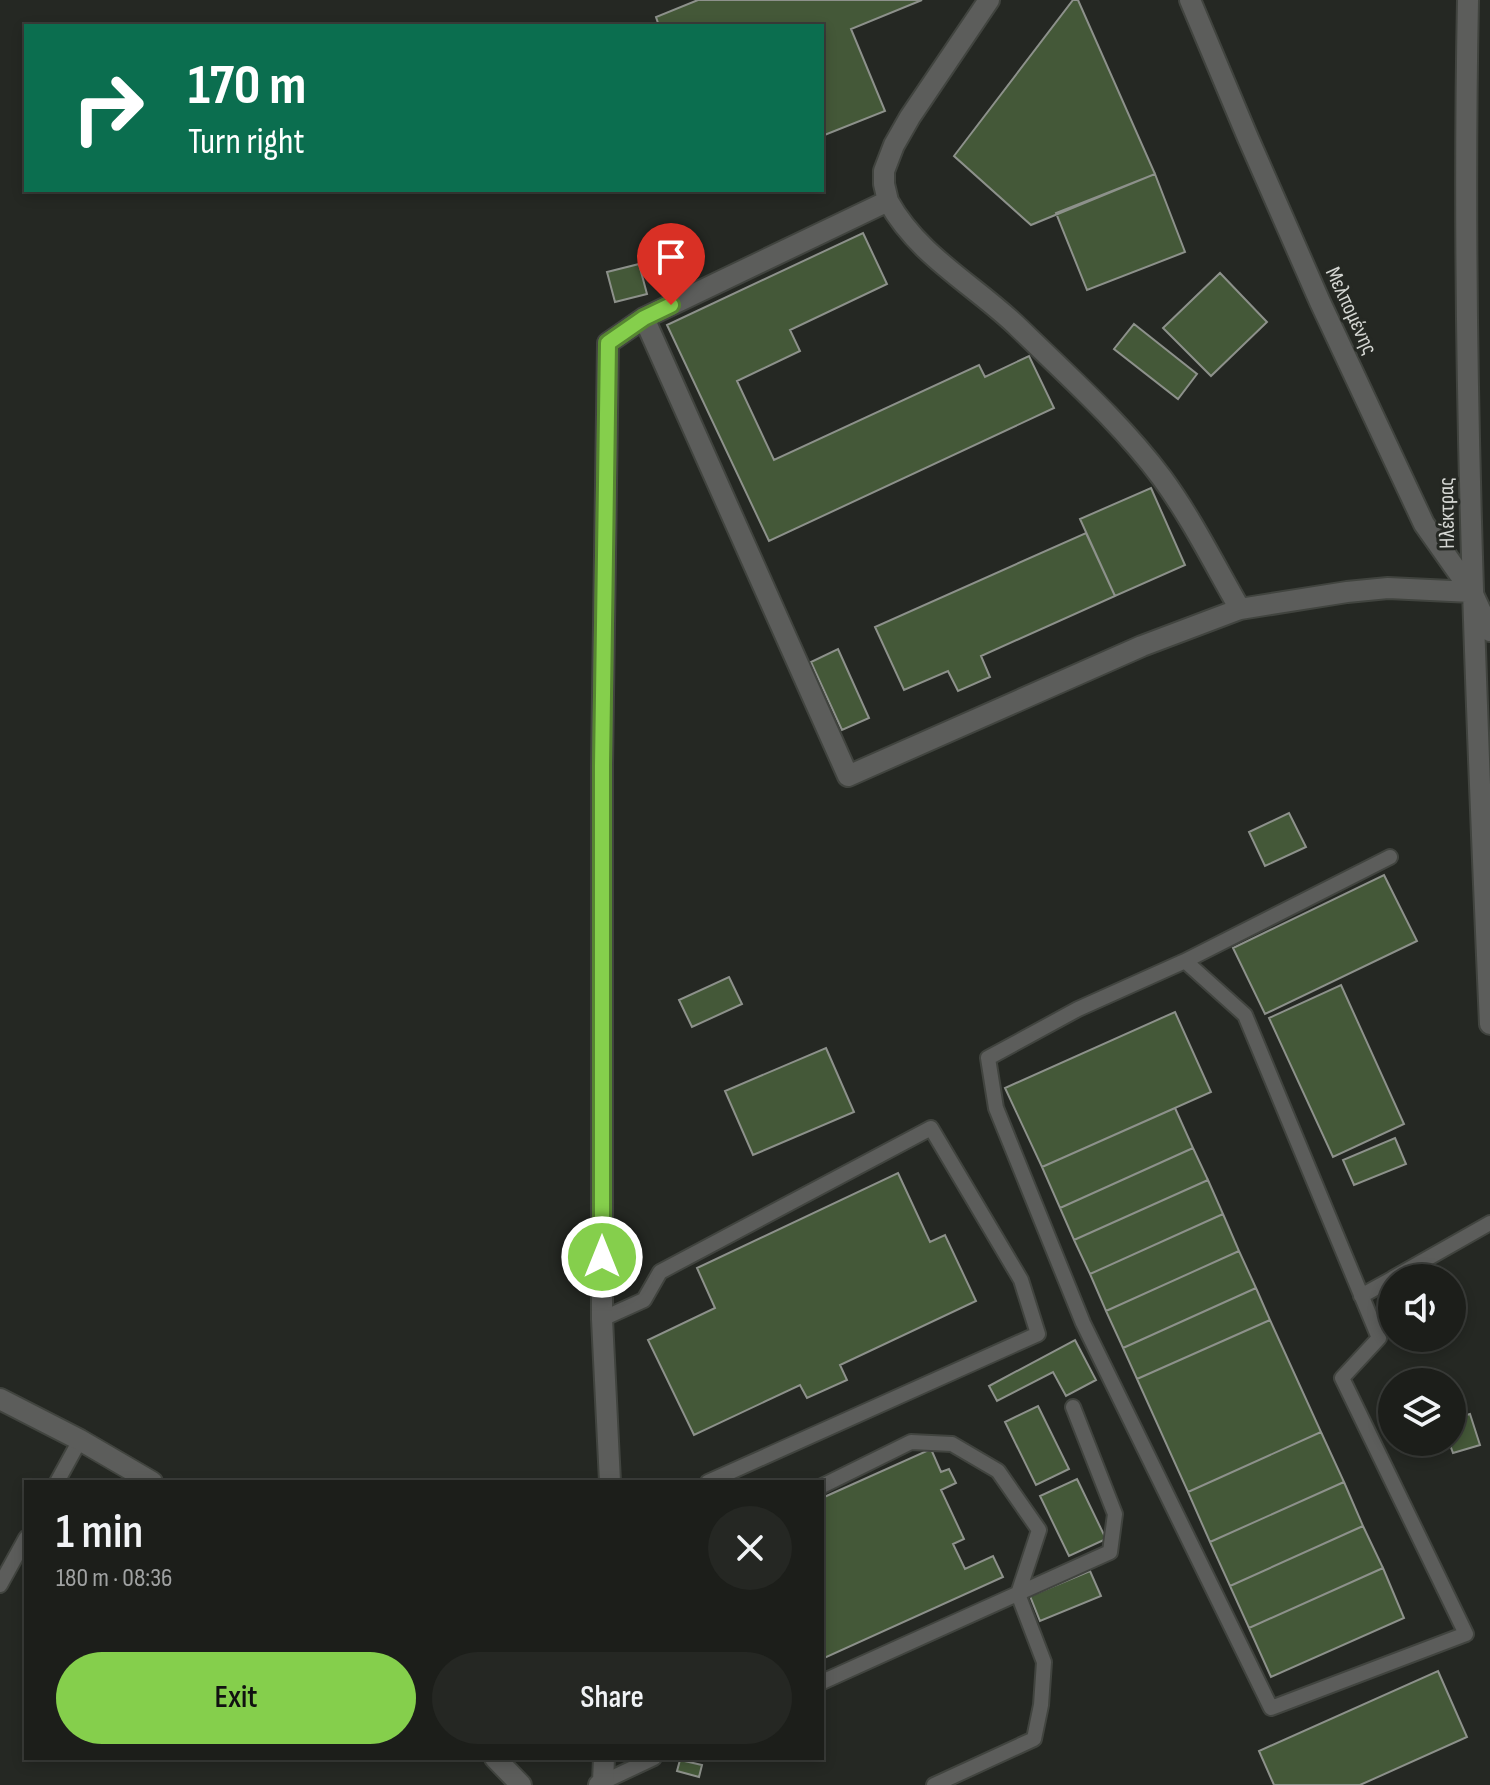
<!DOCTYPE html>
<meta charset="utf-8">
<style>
body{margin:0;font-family:"Sofia Sans Condensed",sans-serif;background:#252723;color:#f1f3f6;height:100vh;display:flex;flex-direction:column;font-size:30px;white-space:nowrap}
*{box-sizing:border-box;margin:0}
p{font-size:26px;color:#a0a2a2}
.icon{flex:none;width:44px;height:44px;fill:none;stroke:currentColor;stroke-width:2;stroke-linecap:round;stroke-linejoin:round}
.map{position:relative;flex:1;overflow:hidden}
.sheet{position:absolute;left:24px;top:1480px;width:800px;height:280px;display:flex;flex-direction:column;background:#1c1e1a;border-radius:0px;box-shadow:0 4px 12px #0003,0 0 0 2px #3a3c39}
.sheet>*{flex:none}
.banner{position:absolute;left:24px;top:24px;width:800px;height:168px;border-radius:0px;box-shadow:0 4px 12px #0003,0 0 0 2px #3a3c39;background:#0b6e4f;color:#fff;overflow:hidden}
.tools{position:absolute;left:1378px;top:1264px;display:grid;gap:16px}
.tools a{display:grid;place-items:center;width:88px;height:88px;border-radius:50%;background:#1c1e1a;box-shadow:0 4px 12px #0003,0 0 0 2px #3a3c39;font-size:40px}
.pin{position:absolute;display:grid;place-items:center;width:68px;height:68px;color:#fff;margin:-82px -34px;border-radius:50% 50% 50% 0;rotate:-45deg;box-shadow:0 0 8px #0007}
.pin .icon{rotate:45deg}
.me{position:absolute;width:88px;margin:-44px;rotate:0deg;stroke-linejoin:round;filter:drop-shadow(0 0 6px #0008)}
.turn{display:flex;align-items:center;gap:28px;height:168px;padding:0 32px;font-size:36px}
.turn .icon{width:104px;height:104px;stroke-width:2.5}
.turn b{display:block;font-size:56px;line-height:68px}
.round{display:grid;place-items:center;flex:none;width:84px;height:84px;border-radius:42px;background:#252723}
.overview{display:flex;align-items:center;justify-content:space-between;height:136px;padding:0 32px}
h1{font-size:48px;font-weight:600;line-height:60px}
.button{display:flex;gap:16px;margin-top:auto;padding:16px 32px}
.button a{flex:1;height:92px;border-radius:48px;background:#85cf4c;color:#111;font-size:32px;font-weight:600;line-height:92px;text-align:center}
.button a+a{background:#252723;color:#f1f3f6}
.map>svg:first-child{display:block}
.building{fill:#445838;stroke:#8d918b;stroke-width:2}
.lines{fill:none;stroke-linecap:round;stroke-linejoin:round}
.service-casing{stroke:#41443f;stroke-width:18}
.minor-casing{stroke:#41443f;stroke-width:24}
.tertiary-casing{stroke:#41443f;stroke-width:24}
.service{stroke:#5c5d5b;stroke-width:14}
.minor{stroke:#5c5d5b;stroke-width:20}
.tertiary{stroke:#5c5d5b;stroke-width:20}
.route-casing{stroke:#568731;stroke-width:20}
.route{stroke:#85cf4c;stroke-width:14}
.labels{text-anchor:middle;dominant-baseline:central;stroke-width:6;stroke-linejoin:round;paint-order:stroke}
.street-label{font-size:22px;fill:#d4d6d2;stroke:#252823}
</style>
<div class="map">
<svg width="1490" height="1785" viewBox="0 0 1490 1785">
<rect width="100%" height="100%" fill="#252823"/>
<path class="building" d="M698 0H922L851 29 885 111 822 136V26H659L656 17Z
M1073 0H1078L1155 174 1031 225 954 156Z
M1155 174 1185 252 1087 290 1056 213Z
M863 233 887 284 790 330 800 351 737 381 774 460 979 365 985 377 1029 356 1054 408 769 541 667 325Z
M639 264 647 294 615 302 607 272Z
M1220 273 1267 322 1211 376 1163 328Z
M1134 324 1197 374 1178 399 1114 349Z
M1151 488 1185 565 1115 596 1080 519Z
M1086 533 1115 596 981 656 990 677 958 691 948 671 904 690 875 627Z
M838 649 869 718 842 730 811 662Z
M1289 813 1306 847 1265 866 1249 832Z
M1384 875 1417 941 1265 1014 1233 948Z
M729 977 742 1004 692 1027 679 1000Z
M1341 985 1404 1124 1333 1157 1269 1018Z
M1175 1012 1211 1092 1042 1167 1005 1088Z
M826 1048 854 1112 753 1155 725 1091Z
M1175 1108 1193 1148 1060 1208 1042 1167Z
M1395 1138 1406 1164 1354 1185 1343 1160Z
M1193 1148 1208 1180 1074 1240 1060 1208Z
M898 1173 930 1242 945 1235 976 1301 840 1365 847 1380 807 1398 800 1385 694 1435 648 1340 715 1308 697 1268Z
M1208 1180 1223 1214 1090 1274 1074 1240Z
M1223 1214 1239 1251 1106 1311 1090 1274Z
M1239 1251 1256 1288 1123 1348 1106 1311Z
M1256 1288 1270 1320 1137 1379 1123 1348Z
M1270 1320 1321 1432 1188 1492 1137 1379Z
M1075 1340 1096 1380 1066 1396 1053 1372 997 1401 989 1386Z
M1038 1406 1069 1469 1036 1485 1005 1422Z
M1470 1414 1480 1445 1453 1453 1449 1442H1452V1419Z
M1321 1432 1344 1482 1210 1542 1188 1492Z
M931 1449 941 1472 949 1469 956 1483 941 1490 964 1539 953 1544 965 1569 993 1556 1003 1577 822 1659V1498Z
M1077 1479 1106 1539 1069 1556 1040 1496Z
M1344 1482 1363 1526 1230 1586 1210 1542Z
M1363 1526 1383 1568 1249 1628 1230 1586Z
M1383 1568 1404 1618 1271 1677 1249 1628Z
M1090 1571 1101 1596 1040 1621 1030 1596Z
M1438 1671 1467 1737 1360 1785H1274L1259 1751Z
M680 1760 702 1765 699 1777 677 1771Z"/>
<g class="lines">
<g class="service-casing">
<path id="service" d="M1185 961 1245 1015 1379 1338 1342 1378 1466 1634 1271 1708 1083 1323 996 1108 988 1058 1078 1009Z
M1185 961 1390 857
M1393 1278 1490 1223
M1361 1296 1392 1279
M602 1319 644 1300 660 1272 931 1128 1021 1280 1038 1334 708 1482
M57 1482 80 1440
M822 1486 911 1442 952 1444 998 1471 1039 1530 1018 1594 1044 1662 1041 1705 1034 1739 934 1785
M0 1585 26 1538
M822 1682 1110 1552 1115 1514 1073 1407
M603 1782 654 1758"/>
</g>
<g class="minor-casing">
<path id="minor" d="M1190 0 1248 138 1320 302 1424 524 1472 592 1490 631
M1468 0C1461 342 1475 683 1490 1024
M888 201C919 257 975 285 1019 328 1068 376 1121 423 1162 478 1192 519 1215 566 1240 609
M644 318 848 776 1142 646 1240 609 1347 592 1388 588 1472 592
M610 1482 602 1319V766L608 343 644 318 888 201 884 184V171L894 145 910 117 989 0
M599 1785 603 1782 604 1758"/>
</g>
<g class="tertiary-casing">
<path id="tertiary" d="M0 1399 80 1440 152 1482
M495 1758 521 1785"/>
</g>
<use href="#service" class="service"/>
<use href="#minor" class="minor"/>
<use href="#tertiary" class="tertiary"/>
</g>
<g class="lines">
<g class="route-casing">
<path id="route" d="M602 1257V766L608 343 644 318 671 305"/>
</g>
<use href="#route" class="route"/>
</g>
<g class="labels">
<g class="street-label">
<text transform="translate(1351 311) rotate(65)">Μελπομένης</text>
<text transform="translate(1447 513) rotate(-91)">Ηλέκτρας</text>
</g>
</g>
</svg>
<div class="tools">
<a><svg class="icon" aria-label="sound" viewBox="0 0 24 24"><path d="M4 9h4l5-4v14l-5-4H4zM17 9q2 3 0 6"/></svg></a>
<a><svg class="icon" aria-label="layers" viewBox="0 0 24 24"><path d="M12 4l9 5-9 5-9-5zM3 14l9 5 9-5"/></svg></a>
</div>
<div class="pin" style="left:671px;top:305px;background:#d93025"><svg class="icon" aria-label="arrive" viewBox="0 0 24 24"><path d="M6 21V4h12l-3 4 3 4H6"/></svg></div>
<svg class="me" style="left:602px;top:1257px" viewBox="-20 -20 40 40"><circle r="17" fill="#85cf4c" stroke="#fff" stroke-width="3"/><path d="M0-11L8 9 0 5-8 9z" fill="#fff"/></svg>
<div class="banner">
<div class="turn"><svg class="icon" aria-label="right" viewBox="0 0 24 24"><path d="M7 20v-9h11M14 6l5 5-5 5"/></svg><div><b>170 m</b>Turn right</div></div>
</div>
<section class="sheet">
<div class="overview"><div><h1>1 min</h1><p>180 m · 08:36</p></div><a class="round"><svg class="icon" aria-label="close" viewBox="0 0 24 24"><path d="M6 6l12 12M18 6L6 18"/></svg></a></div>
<div class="button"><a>Exit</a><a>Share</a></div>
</section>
</div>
